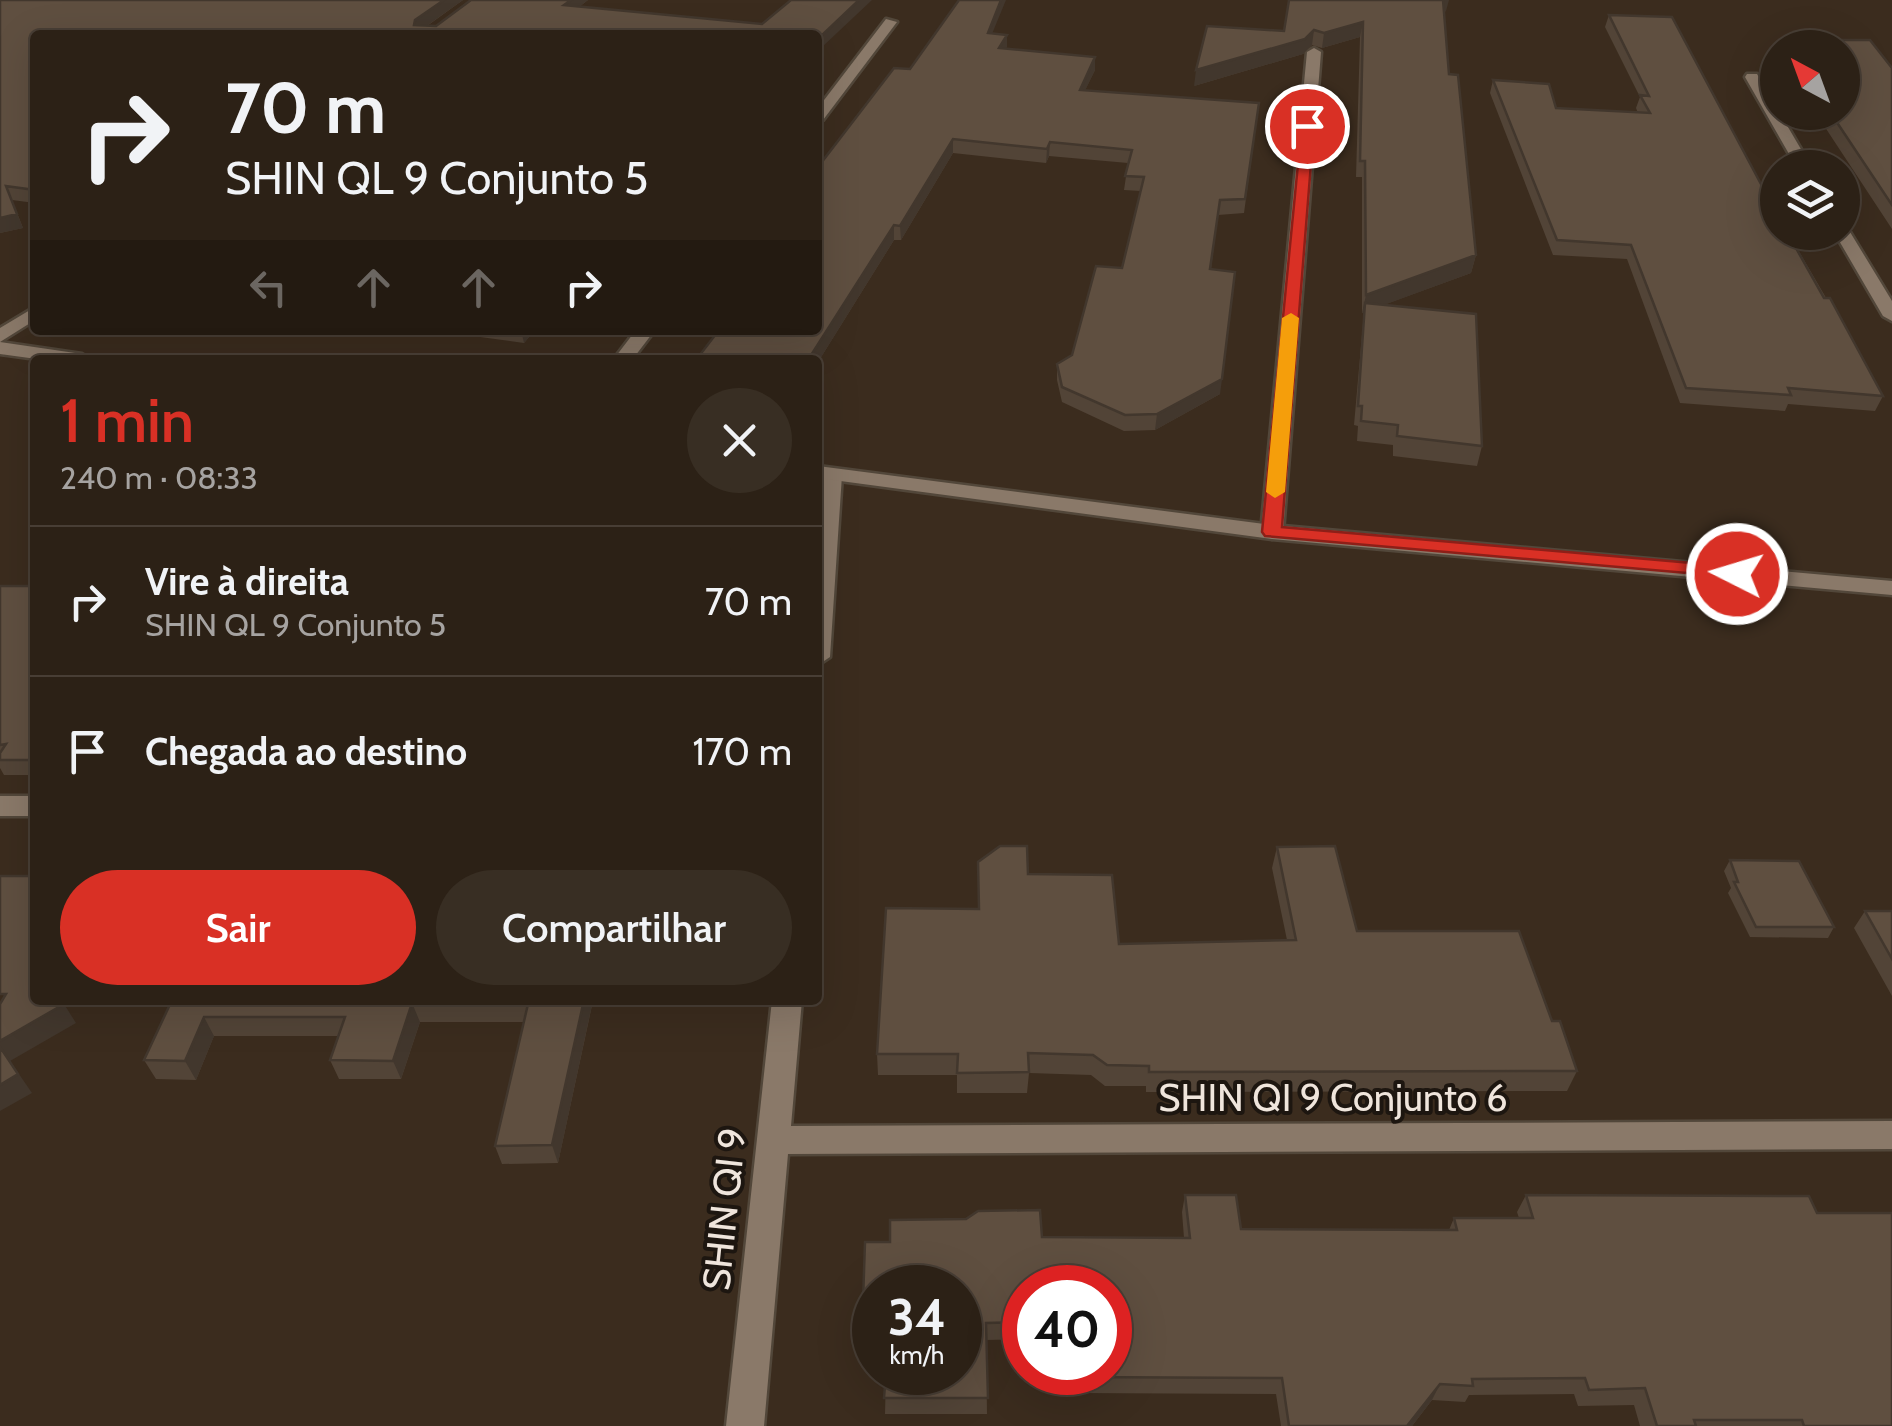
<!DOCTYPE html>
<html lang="pt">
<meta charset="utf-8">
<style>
body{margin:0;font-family:Cabin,sans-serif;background:#382e23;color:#f1f3f6;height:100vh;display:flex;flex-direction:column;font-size:38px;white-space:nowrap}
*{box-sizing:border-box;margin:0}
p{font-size:32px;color:#a6a3a1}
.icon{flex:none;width:55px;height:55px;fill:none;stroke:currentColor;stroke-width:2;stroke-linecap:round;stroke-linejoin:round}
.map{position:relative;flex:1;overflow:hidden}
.details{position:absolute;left:30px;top:355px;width:792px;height:650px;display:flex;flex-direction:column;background:#2c2116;border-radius:10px;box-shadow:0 10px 40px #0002,0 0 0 2px #483e35}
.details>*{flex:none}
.top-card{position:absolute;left:30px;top:30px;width:792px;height:305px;border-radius:10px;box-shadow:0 10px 40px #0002,0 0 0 2px #483e35;background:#2c2116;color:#f1f3f6;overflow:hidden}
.needle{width:65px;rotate:319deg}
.controls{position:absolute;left:1760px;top:30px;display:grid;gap:20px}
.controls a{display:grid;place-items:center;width:100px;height:100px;border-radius:50%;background:#2c2116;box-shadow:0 10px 40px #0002,0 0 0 2px #483e35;font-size:50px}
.speed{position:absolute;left:852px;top:1265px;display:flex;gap:20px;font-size:50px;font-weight:700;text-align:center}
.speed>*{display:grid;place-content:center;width:130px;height:130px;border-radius:50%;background:#2c2116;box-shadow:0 10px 40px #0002,0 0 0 2px #483e35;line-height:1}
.speed small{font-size:25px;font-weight:400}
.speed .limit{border:15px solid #d22;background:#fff;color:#111}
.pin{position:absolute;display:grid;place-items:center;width:85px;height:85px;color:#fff;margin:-42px;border:5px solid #fff;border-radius:50%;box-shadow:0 2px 10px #0007}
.me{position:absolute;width:110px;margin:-55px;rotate:275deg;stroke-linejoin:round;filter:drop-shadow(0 0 8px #0008)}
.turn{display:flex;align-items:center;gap:35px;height:210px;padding:0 30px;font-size:45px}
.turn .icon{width:130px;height:130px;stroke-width:2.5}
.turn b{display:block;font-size:70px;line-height:85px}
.lanes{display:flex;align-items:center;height:95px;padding:0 30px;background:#0003;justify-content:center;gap:50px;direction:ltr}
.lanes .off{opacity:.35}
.round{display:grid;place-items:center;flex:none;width:105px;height:105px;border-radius:52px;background:#382e23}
.overview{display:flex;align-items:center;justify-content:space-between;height:170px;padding:0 30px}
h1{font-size:60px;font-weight:600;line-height:75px;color:#d93025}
.primary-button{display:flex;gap:20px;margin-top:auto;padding:20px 30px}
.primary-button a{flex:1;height:115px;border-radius:60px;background:#d93025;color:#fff;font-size:40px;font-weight:600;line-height:115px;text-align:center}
.primary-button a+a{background:#382e23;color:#f1f3f6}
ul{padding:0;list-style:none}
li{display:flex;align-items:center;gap:30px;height:150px;padding:0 30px;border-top:2px solid #483e35}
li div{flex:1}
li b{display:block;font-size:38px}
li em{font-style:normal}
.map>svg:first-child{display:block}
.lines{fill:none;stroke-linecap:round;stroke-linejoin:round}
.street-casing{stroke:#52473a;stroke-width:5}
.secondary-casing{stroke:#52473a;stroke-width:5}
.street{fill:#8a7969;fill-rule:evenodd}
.secondary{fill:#8a7969;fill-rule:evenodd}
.wall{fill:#524437}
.shaded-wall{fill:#42372d}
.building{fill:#5f4f40;stroke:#42372d;stroke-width:2.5}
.route{fill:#d93025;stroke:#8d1f18;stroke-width:2.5}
.slow{fill:#f59e0b}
.labels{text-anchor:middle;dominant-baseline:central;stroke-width:8;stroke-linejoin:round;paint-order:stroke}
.near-street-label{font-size:38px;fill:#efe5dc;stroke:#1d1610}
</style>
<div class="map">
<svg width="1892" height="1426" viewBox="0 0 1892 1426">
<rect width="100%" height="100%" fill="#3b2c1e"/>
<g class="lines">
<g class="street-casing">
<path id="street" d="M886 19 897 22 823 120 818 121V108Z
M1314 48 1321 52 1283 532 1272 539 1261 532 1307 52Z
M1747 74H1757L1812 168H1797L1745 77Z
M1842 227 1850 232 1892 301V321L1883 316 1834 232H1842Z
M35 307V320L0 342V328Z
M636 330H655L632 360H613Z
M832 469 842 475 830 657 818 665V523L822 475Z
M0 796H35V816H0Z
M772 1000H802L791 1126 1892 1121V1149L788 1154 764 1426H726Z"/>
</g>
<g class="secondary-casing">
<path id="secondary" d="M0 342 82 354 91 360H44L0 354Z
M818 466 1272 525 1892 581V595L1272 539 818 478Z"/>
</g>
<use href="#street" class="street"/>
<use href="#secondary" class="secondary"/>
</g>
<path class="wall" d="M0 0H463L427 26H436L471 0H588L579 7 821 48 822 55 35 35V203L12 200 23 228 0 233Z
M1446 11 1444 12 1449 74 1476 255 1471 273 1383 305 1482 446 1477 466 1393 456V445L1357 441 1358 426 1354 425 1364 312 1362 313V177H1356L1360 37 1322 48 1312 45 1303 54 1194 86 1284 31Z
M1609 15 1764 191 1883 396 1875 411 1788 404 1785 411 1680 403 1627 259 1553 255 1490 93 1493 80 1556 108 1638 113 1636 108 1640 97 1605 27Z
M992 34 1007 35 1006 49 1095 70 1085 90 1259 103 1244 213 1218 215 1211 269 1220 394 1155 430 1124 431 1062 402 1057 380V364L1072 355 1122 268 1141 191 1124 190 1128 163 1049 156 1046 163 953 153 901 240H894L818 362V360H700L699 356 818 330 910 69Z
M1780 40H1870L1892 68V229L1815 112H1842V48H1778V56L1775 52Z
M442 330H535L524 343 443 332Z
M0 586H35V775H4L0 768Z
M1277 847 1357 931 1552 1021 1577 1071 1567 1091 1146 1092V1086H1105L1091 1075 1029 1073 1027 1093H957V1075H878L877 1054 978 909V862L1028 874 1119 944 1287 940 1272 868Z
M1730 860 1834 927 1828 938 1750 937 1728 893 1731 888 1724 871Z
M1865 911H1892V996L1854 928Z
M172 1000H678L593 1001 558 1163 502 1164 495 1146 524 1022H420L401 1079H339L330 1060 338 1036H214L196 1080 156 1079 144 1060Z
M1185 1195H1236L1241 1229 1449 1230 1454 1218H1519L1517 1212 1526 1195 1809 1196 1817 1213H1892V1426H1640L1634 1405 1578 1406 1574 1394 1469 1395 1465 1402 1432 1400 1412 1426H1281L1276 1394 1073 1393 1072 1372H1110V1288H1025V1339L986 1340 987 1414H885L886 1372H960V1288H875V1348L863 1347 862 1330 865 1242H890V1220L966 1219 978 1211 1040 1210 1042 1237 1184 1238 1182 1212Z"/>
<path class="shaded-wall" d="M444 0H463L418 32 414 25 415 20Z
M571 0H588L566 17 564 5Z
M859 0H872L821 48 822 55 818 60V39Z
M1001 0H1006L987 46 988 33Z
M1439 0H1449L1446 11 1436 14Z
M1363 22 1360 37 1322 48 1324 33Z
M1314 30 1312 45 1303 54 1194 86 1196 70Z
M1007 35V47L999 61V48Z
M1095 57V70L1079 103 1080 90Z
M953 139V153L901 240 900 226Z
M1050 142 1049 156 1046 163 1047 149Z
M6 186 23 228 0 233V218Z
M894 225V240L818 362V360H808Z
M1476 255 1471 273 1365 312V303L1364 312 1362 313 1366 295Z
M521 330H535L524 343Z
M1222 379 1220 394 1155 430 1157 414Z
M584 1000H593L558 1163 552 1145Z
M412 1003 420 1022 401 1079 393 1061Z
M64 1004 76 1023 10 1061 32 1093 0 1111V1041Z
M204 1017 214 1036 196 1080 185 1061Z
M1440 1384 1432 1400 1412 1426H1407Z"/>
<path class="building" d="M0 0H444L415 20 414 25 436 26 471 0H571L564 5 762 24 791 0H859L818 39V35H35V190L6 186 17 214 0 218Z
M959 0H1001L988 33 1007 35 999 48 1095 57 1080 90 1259 103 1245 199 1220 200 1210 269 1235 272 1222 379 1157 414 1125 415 1062 387 1057 364 1072 355 1096 266 1122 268 1144 177 1125 176 1132 150 1050 142 1047 149 953 139 900 226 894 225 808 360H726L699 356 719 330H818V167L894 68 910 69Z
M1289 0H1443L1449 74 1458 75 1476 255 1366 295 1365 161H1360L1363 22 1324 33 1314 30 1305 39 1196 70 1207 26 1284 31Z
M1609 15 1672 17 1778 216V232H1787L1824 298H1830L1883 396 1788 388 1791 395 1686 388 1631 245 1557 240 1493 80 1549 84 1556 108 1650 113 1640 95 1649 96Z
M1780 40H1870L1892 68V205L1830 112H1842V48H1785Z
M1365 303 1476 314 1482 446 1397 436 1398 425 1361 421 1362 406H1358Z
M0 586H35V760H0V753L6 744 0 745Z
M1000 846H1027L1028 874 1112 875 1119 944 1296 940 1277 847 1335 846 1357 931H1519L1552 1021H1560L1577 1071 1149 1072V1066L1107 1065 1093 1055 1028 1053 1029 1072 957 1073 958 1054H877L886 908 979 909 978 862Z
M1730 860 1799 861 1834 927H1756L1734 882H1738Z
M0 876H35V1000H61L64 1004 0 1041V1004L6 994H0Z
M1865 911H1892V959Z
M172 1000H584L552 1145 495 1146 528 1004 412 1003 393 1061 330 1060 345 1017H204L185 1061 144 1060Z
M0 1047 18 1074 0 1085Z
M1185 1195H1236L1241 1229 1457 1230 1454 1218H1533L1526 1195 1809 1196 1817 1213H1892V1426H1804L1802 1420H1694L1696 1426H1657L1645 1388 1589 1390 1585 1378 1472 1379 1473 1386 1440 1384 1407 1426H1289L1282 1378 1075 1377V1372H1110V1288H1025V1322L986 1323 988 1398H884L886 1372H960V1288H875V1332L862 1330 865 1242H890V1220L966 1219 978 1211 1040 1210 1042 1237 1190 1238Z"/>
<path class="route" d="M1302 123 1314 126 1282 527 1737 567 1747 574 1744 578 1265 536 1262 532Z"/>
<path class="slow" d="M1291 313 1299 318 1285 492 1275 498 1266 492 1282 318Z"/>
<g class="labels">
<g class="near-street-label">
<text x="1333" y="1097">SHIN QI 9 Conjunto 6</text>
<text transform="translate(724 1209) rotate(-84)">SHIN QI 9</text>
</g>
</g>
</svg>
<div class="controls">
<a><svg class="needle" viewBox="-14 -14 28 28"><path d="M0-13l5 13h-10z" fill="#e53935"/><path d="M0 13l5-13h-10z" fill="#a6a3a1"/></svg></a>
<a><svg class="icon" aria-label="layers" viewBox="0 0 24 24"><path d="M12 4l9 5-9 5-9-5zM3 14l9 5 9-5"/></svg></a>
</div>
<div class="speed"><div>34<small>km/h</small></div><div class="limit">40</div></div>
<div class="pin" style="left:1307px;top:126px;background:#d93025"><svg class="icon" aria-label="arrive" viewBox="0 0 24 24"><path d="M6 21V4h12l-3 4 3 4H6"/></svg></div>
<svg class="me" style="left:1737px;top:574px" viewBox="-20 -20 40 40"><circle r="17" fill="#d93025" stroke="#fff" stroke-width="3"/><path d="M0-11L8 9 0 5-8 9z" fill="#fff"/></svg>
<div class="top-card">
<div class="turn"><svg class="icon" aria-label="right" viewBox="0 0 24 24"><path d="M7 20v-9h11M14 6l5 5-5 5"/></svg><div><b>70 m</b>SHIN QL 9 Conjunto 5</div></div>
<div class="lanes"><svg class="icon off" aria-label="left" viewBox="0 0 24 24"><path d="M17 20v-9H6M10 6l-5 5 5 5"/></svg><svg class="icon off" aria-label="ahead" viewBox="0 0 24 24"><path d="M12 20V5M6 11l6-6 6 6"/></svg><svg class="icon off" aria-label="ahead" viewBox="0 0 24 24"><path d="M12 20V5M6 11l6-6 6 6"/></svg><svg class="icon" aria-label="right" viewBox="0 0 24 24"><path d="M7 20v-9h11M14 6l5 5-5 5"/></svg></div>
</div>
<section class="details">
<div class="overview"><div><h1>1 min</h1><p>240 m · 08:33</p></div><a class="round"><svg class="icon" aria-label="close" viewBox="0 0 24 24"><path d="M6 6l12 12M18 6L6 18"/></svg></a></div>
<ul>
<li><svg class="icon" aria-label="right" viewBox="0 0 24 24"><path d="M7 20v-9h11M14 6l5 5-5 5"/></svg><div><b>Vire à direita</b><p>SHIN QL 9 Conjunto 5</p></div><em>70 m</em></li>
<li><svg class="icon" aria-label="arrive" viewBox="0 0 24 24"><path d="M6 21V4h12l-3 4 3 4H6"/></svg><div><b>Chegada ao destino</b></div><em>170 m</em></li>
</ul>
<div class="primary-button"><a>Sair</a><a>Compartilhar</a></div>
</section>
</div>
